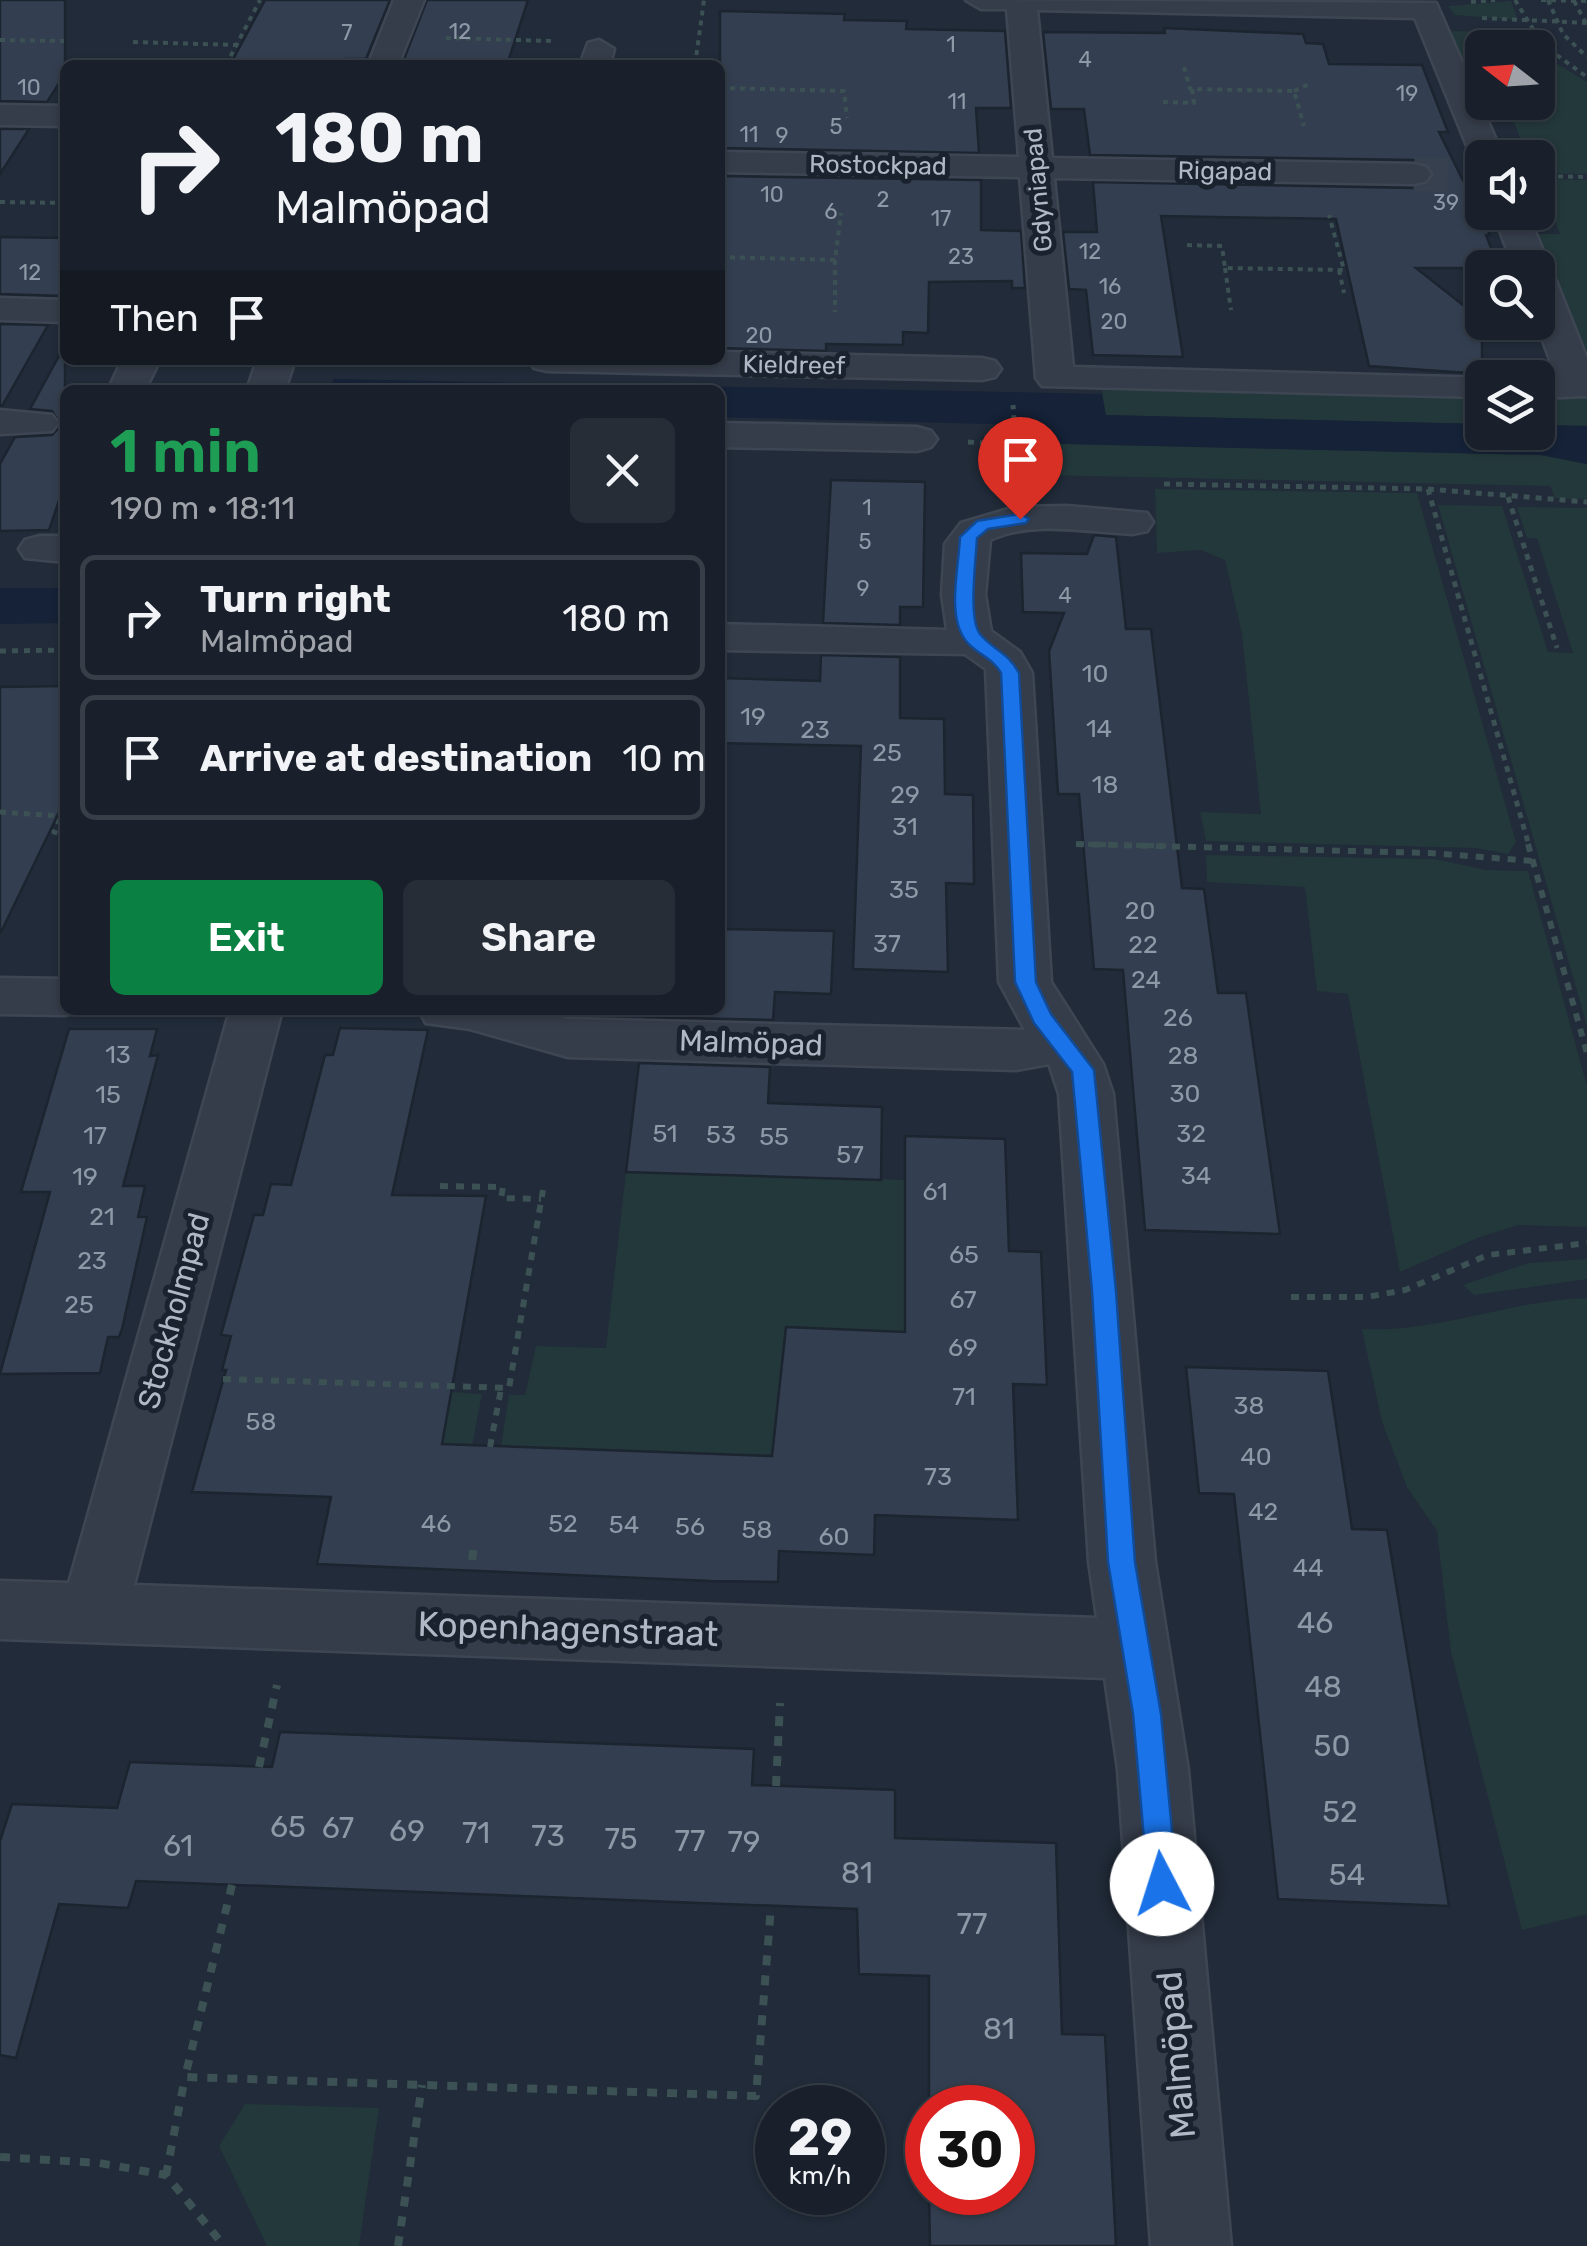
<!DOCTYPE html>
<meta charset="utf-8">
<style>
body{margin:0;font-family:Rubik,sans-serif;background:#262d37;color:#f1f3f6;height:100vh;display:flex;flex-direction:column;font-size:38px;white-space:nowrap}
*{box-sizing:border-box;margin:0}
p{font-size:32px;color:#9fa3a9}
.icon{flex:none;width:55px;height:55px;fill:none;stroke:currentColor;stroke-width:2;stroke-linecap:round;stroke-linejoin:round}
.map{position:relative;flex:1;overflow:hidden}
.drawer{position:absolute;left:60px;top:385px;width:665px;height:630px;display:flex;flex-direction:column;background:#19202b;border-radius:15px;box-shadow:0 2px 8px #0004,0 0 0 2px #373e47}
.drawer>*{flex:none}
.guide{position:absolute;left:60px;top:60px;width:665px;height:305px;border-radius:15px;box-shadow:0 2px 8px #0004,0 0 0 2px #373e47;background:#19202b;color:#f1f3f6;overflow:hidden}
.needle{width:65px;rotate:287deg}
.tools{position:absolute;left:1465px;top:30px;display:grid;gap:20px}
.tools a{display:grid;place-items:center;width:90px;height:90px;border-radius:15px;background:#19202b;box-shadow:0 2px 8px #0004,0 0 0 2px #373e47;font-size:50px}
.speed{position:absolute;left:755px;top:2085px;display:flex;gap:20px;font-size:50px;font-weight:700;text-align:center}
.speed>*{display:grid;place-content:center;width:130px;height:130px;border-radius:50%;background:#19202b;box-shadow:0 2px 8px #0004,0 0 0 2px #373e47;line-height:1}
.speed small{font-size:25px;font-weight:400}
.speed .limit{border:15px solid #d22;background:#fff;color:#111}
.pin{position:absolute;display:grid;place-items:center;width:85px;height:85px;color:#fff;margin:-102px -42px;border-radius:50% 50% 50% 0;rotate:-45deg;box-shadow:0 0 10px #0007}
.pin .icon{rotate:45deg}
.me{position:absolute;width:110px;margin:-55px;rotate:355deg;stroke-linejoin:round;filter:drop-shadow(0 0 8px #0008)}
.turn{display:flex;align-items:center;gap:35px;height:210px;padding:0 50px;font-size:45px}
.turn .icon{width:130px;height:130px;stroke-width:2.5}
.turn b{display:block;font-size:70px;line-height:85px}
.then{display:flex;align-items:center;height:95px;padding:0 50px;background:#0003;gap:20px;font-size:38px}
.round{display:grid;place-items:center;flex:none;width:105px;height:105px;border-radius:15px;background:#262d37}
.summary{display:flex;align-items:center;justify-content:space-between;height:170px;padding:0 50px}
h1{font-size:60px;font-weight:600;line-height:75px;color:#1e9e55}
.button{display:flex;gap:20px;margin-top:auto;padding:20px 50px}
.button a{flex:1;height:115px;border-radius:15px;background:#0b8043;color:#fff;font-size:40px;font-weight:600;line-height:115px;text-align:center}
.button a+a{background:#262d37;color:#f1f3f6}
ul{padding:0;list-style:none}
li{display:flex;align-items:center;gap:30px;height:125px;margin:0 20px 15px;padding:0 30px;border:5px solid #373e47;border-radius:15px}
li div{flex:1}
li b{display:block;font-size:38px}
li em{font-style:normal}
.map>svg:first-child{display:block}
.green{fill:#23383a}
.water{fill:#152237}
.building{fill:#333f50;stroke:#1c2430;stroke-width:2.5}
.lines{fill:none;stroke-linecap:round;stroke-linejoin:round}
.minor-tunnel{stroke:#36404e;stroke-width:34;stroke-dasharray:34 16;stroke-linecap:butt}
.minor-casing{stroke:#3e4653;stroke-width:5}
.path-far3{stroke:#3c5153;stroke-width:4;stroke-dasharray:5 5;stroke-linecap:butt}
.path-far2{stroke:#3c5153;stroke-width:5;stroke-dasharray:6 6;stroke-linecap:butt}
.path-far1{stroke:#3c5153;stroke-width:6;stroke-dasharray:8 8;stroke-linecap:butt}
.path{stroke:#3c5153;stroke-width:8;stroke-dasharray:10 10;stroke-linecap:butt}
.minor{fill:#353d4a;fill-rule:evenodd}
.route{fill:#1a73e8;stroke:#114b97;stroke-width:2.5}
.labels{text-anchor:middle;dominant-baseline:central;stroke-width:10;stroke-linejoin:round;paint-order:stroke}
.far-number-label{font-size:22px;fill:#8f98a6}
.far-street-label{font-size:25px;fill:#b0b8c6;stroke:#1a222e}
.number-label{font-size:25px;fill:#8f98a6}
.street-label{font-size:30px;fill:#b0b8c6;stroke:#1a222e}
.near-number-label{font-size:30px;fill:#8f98a6}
.near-street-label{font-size:35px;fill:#b0b8c6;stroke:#1a222e}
</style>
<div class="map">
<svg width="1587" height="2246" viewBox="0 0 1587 2246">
<rect width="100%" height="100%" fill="#212b39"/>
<path class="green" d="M1511 1 1518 20 1455 15 1448 6Z
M1447 31 1522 32 1532 47 1482 48V102H1538V52L1587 82V174L1538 173V158L1528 157 1514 122 1483 121 1467 69Z
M1538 179 1587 180V360L1527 234H1560Z
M1223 388 1482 393V424L1105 415 1102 390 1223 392Z
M1538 394 1587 395V426L1538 425Z
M1026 443 1541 455 1587 464V499L1555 498 1550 486 1042 475 1041 461 1027 460Z
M1155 489 1417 493 1516 842 1508 854 1476 848 1206 841 1200 812 1261 814 1242 634 1225 560 1201 550 1157 553Z
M1438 505 1502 506 1548 652 1573 653 1537 538H1527L1517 507 1587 508V1026Z
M1206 855 1435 859 1486 870 1528 871 1587 1086V1227L1518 1225 1477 1238 1400 1272 1348 994 1317 991 1305 887 1207 882Z
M626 1172 907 1180 905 1460 501 1447 509 1395H525L536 1346 606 1348Z
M1587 1259V1279L1474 1295 1463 1285 1529 1263Z
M1587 1298V1914L1522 1930 1451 1652 1437 1531 1407 1487 1382 1422 1362 1329C1438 1333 1510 1300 1587 1298Z
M451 1392 482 1394 472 1446 347 1442Z
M245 2104 379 2108 359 2246H267L219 2146Z"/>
<path class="water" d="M334 379 1102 394 1106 415 1482 424V432H1538V425L1587 426V464L1541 455 1026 443 1024 425 720 417V390H330Z
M0 588H65V623L0 624Z"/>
<path class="building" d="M0 0H65V74L47 102 0 101Z
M265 0H390L366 59H346L343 65H230Z
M427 0H528L507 65 404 59Z
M720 11 845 14 844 20 907 21 906 29 1005 31 1011 108H976L979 153 720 148Z
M1164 28 1303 34 1306 43 1323 44 1329 64 1422 65 1448 132H1439L1490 235H1486L1499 268H1416L1482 320V374L1369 366 1336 219 1161 216 1183 357 1093 355 1086 290 1069 289 1063 232H1097L1093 182 1414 188 1427 185 1435 174 1427 163 1414 160 1090 155 1084 109H1051L1043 32 1165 33Z
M0 129H29L0 174Z
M720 176 981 180V230L1021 231 1025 288H1012V281L929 282 928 333 903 332V345L826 344V351L720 348Z
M0 237 65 238 64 296 0 294Z
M0 324 48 325 2 406H0Z
M65 345V483L49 530 0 531V464L15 437 52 435 61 425 52 411 30 409Z
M831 480 925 482 923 607H900V625L823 623Z
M1094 535 1116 537 1126 629H1151L1182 888 1204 889 1218 993H1246L1280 1234 1145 1230 1123 970 1094 969 1079 794H1058L1049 651 1064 613 1023 612 1021 553 1087 554Z
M821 655 900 657V718L944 719 945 794 973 795 974 884 946 883 948 972 853 969 861 746 720 743V678L820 681Z
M65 686V800L0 934V687Z
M720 929 834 931 831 994 775 992 773 1020 644 1017 645 1010H720Z
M340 1028 428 1030 392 1195 486 1196 442 1444 772 1456 786 1327 905 1332V1136L1005 1139 1009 1251 1041 1252 1047 1385 1013 1384 1018 1520 875 1515 874 1555 779 1551 778 1582 711 1581 317 1564 331 1497 192 1492 226 1370H222L231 1336 221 1335 254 1215H263L271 1184 291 1185 325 1055H333Z
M69 1029H157L150 1056 158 1055 123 1186H145L138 1217H147L122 1329 119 1337H108L100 1373 0 1374 50 1192H21Z
M639 1063 770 1067 768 1103 882 1107 881 1180 626 1172Z
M1186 1367 1328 1371 1352 1529 1387 1530 1449 1906 1278 1899 1234 1494 1199 1493Z
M280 1732 754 1749 752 1785 895 1790V1838L1056 1843 1062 2034 1105 2035 1116 2246H930L929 2192H1012V2108H929V1976L859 1974 857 1909 136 1881 128 1908 59 1904 16 2058 0 2055V1841L12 1804 117 1808 130 1762 272 1767Z"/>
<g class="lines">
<path class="minor-tunnel" d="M1414 174 1448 175"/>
<g class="minor-casing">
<path id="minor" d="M394 0H424L398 65H368Z
M966 0 1436 3 1504 158H1482V167L1472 158 1415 18 1037 10 1052 158 1414 164 1426 167 1431 174 1426 181 1414 184 1054 178 1073 367 1494 378H1482V397L1042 386 1036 378 1020 177 720 172V152L1019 157 1007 9H981Z
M599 40 614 49 610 65H580L588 43Z
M0 105 65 106V126L0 125Z
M1493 212H1527L1550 268 1547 272 1556 281 1587 359V396L1538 398V378H1530L1556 376 1536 322 1538 268H1514Z
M0 298 65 300V322L0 320Z
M720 352 982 358 995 361 1001 369 995 377 982 380 547 371 534 368 528 360H720Z
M122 360H160L145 390H113L110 386Z
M257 360H295L285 390H247Z
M0 410 52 415 58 423 52 431 0 434Z
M720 423 917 427 931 431 937 439 931 447 917 451 720 447Z
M1067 506 1147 513 1153 522 1147 531 1132 534C1087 532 1032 520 990 540L985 595 991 631 1020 652 1032 673 1051 982 1103 1064 1113 1094 1155 1562 1188 1770 1231 2246H1151L1118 1770 1105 1678 0 1639V1581L69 1583 230 1010H282L134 1585 1097 1618 1089 1562 1059 1094 1049 1064 1016 1070 568 1057 470 1029 426 1023 419 1010H534L568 1019 1025 1030 999 982 986 669 965 654 720 650V624L947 630 942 595 945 544 961 523 1015 507Z
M40 536H65V562L25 558 19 549 25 540Z
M0 978 65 979V1010H83L65 1015 0 1014Z"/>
</g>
<path class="path-far3" d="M1515 0 1543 45 1587 77
M1541 0 1587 1
M1548 0 1563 34 1587 57
M1574 1 1587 25
M1471 2 1495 0
M1482 18 1587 23
M446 38 553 41
M0 40 64 41
M133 42 236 45
M226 65 260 0
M695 65 704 0
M1184 67 1190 89 1294 91 1304 126
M720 88 844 91 847 118
M1294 91 1312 83
M1163 102 1194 103 1192 89
M1538 176 1587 177
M0 202 65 203
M1187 245 1222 246 1225 268 1344 270 1329 215
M720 257 835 260 841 213
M835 260V312
M1225 268 1231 310
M1339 270 1344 293"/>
<path class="path-far2" d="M968 442 1016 445 1013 405
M1016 445 1017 474
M1164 484 1428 489 1587 502
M1428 489 1529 846
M1508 497 1557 648
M0 651 65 650
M65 808 54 832 65 836
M0 812 61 816
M1076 844 1167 846"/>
<path class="path-far1" d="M1076 844 1430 853 1533 861
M1528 844 1587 1053
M440 1186 503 1187 501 1198 541 1199
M1291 1297H1367L1405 1290 1488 1255 1587 1243
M223 1379 509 1388 543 1190
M490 1447 501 1389"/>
<path class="path" d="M472 1560 475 1541
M259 1767 277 1685
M776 1786 780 1703
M232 1885 185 2077 756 2096 771 1906
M0 2157 99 2163 166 2175 224 2246
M166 2175 185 2077
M398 2246 422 2085"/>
<use href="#minor" class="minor"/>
</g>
<path class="route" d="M1020 514 1029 519 1026 523 988 529 977 538C976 560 968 618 980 634 993 650 1008 652 1019 673L1036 982 1051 1014 1094 1070 1116 1291 1135 1562 1161 1714 1177 1884 1173 1894 1162 1899 1152 1894 1148 1884 1133 1714 1108 1562 1092 1291 1072 1072 1034 1023 1015 982 1001 673C992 657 976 654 966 641 946 616 959 566 960 537L977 521Z"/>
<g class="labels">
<g class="far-number-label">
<text x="460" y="31">12</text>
<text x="347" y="32">7</text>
<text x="951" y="44">1</text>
<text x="1085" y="59">4</text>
<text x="29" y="87">10</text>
<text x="1407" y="93">19</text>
<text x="957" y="101">11</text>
<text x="836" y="126">5</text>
<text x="749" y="134">11</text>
<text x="782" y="135">9</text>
<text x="772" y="194">10</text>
<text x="883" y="199">2</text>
<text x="1446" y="202">39</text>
<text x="831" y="211">6</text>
<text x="941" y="218">17</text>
<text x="1090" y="251">12</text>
<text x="961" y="256">23</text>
<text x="30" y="272">12</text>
<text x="1110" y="286">16</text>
<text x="1114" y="321">20</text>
<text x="759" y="335">20</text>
<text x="867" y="507">1</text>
<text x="865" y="541">5</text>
<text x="863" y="588">9</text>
<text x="1065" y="595">4</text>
</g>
<g class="far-street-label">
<text transform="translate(878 165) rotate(1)">Rostockpad</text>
<text transform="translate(1225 171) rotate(1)">Rigapad</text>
<text transform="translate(1038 190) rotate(-95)">Gdyniapad</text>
<text transform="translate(794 365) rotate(1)">Kieldreef</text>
</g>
<g class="number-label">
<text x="1095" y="673">10</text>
<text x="753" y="716">19</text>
<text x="1099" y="728">14</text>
<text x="815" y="729">23</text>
<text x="887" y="752">25</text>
<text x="1105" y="784">18</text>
<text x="905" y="794">29</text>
<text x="905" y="826">31</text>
<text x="904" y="889">35</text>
<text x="1140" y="910">20</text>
<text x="887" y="943">37</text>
<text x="1143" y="944">22</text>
<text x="1146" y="979">24</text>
<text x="1178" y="1017">26</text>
<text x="118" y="1054">13</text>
<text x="1183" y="1055">28</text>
<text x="1185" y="1093">30</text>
<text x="108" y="1094">15</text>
<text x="665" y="1133">51</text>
<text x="1191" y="1133">32</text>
<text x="721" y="1134">53</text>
<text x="95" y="1135">17</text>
<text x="774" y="1136">55</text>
<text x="850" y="1154">57</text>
<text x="1196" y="1175">34</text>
<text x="85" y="1176">19</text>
<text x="935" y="1191">61</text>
<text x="102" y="1216">21</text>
<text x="964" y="1254">65</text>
<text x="92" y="1260">23</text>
<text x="963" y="1299">67</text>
<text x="79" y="1304">25</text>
<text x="963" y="1347">69</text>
<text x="964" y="1396">71</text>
<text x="1249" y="1405">38</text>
<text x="261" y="1421">58</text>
<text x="1256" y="1456">40</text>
<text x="938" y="1476">73</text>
<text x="1263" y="1511">42</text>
<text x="436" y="1523">46</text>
<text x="563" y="1523">52</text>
<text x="624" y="1524">54</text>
<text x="690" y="1526">56</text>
<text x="757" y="1529">58</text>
<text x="834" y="1536">60</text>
<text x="1308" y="1567">44</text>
</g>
<g class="street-label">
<text transform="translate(751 1043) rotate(2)">Malmöpad</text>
<text transform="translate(174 1311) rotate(-75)">Stockholmpad</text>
</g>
<g class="near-number-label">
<text x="1315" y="1623">46</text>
<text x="1323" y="1687">48</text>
<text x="1332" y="1746">50</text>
<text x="1340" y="1812">52</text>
<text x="288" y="1827">65</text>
<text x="338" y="1828">67</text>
<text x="407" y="1831">69</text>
<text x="476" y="1833">71</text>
<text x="548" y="1836">73</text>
<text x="621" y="1839">75</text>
<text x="690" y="1841">77</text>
<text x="744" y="1842">79</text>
<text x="178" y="1846">61</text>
<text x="857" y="1873">81</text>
<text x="1347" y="1875">54</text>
<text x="972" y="1924">77</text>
<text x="999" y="2029">81</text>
</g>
<g class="near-street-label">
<text transform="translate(568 1629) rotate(2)">Kopenhagenstraat</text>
<text transform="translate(1176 2055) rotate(-95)">Malmöpad</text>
</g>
</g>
</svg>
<div class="tools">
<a><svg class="needle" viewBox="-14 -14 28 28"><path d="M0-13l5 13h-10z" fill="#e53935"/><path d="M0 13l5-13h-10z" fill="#9fa3a9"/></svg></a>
<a><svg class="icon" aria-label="sound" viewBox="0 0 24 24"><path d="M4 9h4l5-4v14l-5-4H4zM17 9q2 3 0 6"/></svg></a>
<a><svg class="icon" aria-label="search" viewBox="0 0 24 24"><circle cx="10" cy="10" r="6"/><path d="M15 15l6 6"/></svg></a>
<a><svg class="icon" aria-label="layers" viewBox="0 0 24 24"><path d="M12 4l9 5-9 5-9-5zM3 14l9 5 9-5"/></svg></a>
</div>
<div class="speed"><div>29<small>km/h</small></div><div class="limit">30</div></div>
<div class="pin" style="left:1020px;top:519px;background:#d93025"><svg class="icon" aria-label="arrive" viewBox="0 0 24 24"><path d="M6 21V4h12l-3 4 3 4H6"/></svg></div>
<svg class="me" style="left:1162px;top:1884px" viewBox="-20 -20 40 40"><circle r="19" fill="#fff"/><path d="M0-13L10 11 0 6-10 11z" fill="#1a73e8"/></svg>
<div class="guide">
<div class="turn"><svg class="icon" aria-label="right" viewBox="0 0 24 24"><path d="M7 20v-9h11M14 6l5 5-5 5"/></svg><div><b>180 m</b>Malmöpad</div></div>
<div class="then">Then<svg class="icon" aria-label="arrive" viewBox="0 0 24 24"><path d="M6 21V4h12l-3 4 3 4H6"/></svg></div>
</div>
<section class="drawer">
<div class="summary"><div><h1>1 min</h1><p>190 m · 18:11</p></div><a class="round"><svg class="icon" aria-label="close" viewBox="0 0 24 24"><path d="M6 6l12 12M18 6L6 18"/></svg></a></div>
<ul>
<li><svg class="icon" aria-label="right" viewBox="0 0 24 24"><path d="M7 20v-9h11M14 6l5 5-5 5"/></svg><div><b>Turn right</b><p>Malmöpad</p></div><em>180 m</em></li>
<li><svg class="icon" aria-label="arrive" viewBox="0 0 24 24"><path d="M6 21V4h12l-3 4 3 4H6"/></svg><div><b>Arrive at destination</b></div><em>10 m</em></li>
</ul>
<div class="button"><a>Exit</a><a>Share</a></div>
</section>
</div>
